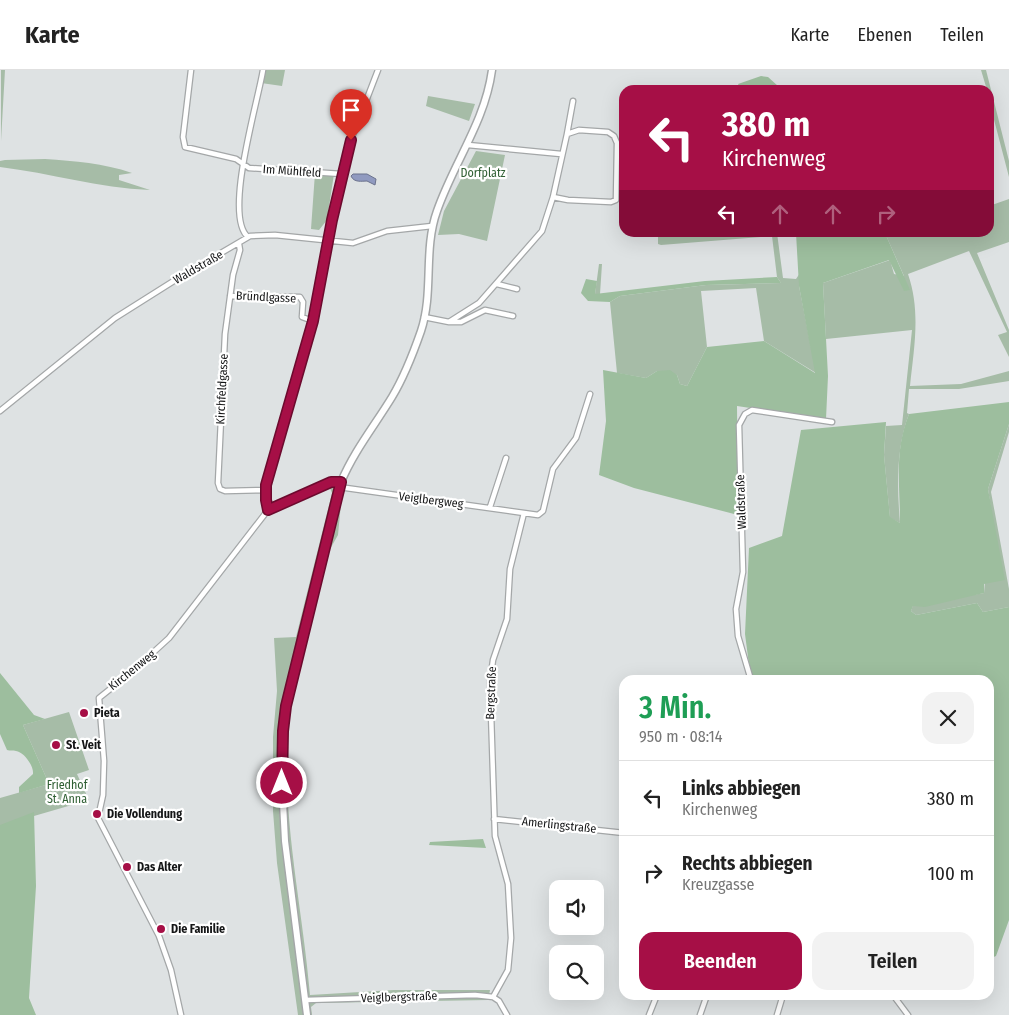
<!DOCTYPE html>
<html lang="de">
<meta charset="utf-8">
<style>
body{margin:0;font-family:"Fira Sans Condensed",sans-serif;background:#f2f2f2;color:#222;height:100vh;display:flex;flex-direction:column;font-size:19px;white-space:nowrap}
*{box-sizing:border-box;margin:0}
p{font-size:16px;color:#767676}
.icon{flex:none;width:28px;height:28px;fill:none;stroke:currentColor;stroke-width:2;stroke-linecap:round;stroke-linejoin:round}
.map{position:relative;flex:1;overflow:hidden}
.details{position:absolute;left:619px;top:605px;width:375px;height:325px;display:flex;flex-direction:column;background:#fff;border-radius:15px;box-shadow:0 5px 20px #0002}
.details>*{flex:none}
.banner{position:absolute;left:619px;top:15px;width:375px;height:152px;border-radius:15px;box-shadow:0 5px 20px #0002;background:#a60f46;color:#fff;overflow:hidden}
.buttons{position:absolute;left:549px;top:810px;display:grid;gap:10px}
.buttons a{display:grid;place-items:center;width:55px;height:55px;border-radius:10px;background:#fff;box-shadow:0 5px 20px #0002;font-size:25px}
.pin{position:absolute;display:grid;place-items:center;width:42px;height:42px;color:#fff;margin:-51px -21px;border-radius:50% 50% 50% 0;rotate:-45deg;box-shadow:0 0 5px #0007}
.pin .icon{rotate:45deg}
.me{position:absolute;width:55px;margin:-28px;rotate:0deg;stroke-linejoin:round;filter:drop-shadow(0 0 4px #0008)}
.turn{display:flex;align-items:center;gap:18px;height:105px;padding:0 20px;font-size:22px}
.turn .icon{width:65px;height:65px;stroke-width:2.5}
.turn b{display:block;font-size:35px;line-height:42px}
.lanes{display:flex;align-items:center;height:48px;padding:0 20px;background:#0003;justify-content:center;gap:25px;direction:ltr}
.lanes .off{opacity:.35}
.round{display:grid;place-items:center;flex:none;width:52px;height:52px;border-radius:15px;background:#f2f2f2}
.overview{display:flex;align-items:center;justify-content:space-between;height:85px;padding:0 20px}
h1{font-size:30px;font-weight:600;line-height:38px;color:#1e9e55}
.cta{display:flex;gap:10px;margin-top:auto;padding:10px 20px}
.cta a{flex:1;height:58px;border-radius:15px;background:#a60f46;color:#fff;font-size:20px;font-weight:600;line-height:58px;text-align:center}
.cta a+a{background:#f2f2f2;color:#222}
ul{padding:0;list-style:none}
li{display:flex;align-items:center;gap:15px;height:75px;padding:0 20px;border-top:1px solid #e0e0e0}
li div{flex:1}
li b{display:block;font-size:19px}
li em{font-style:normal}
header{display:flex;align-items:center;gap:30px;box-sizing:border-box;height:70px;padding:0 25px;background:#fff;border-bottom:1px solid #e0e0e0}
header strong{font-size:24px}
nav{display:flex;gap:28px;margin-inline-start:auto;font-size:18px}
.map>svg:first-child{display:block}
.green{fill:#a6bca7}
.forest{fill:#9dbe9e}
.water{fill:#909ac0;stroke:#6b728d}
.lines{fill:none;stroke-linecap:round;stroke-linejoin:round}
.minor-casing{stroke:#a4a7a8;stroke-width:7}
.secondary-casing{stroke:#a4a7a8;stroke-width:9}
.minor{stroke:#fff;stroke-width:4.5}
.secondary{stroke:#fff;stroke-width:6}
.route-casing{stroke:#6c0a2e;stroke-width:12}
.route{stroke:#a60f46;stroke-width:9}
.poi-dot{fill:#a60f46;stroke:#fff;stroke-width:2}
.labels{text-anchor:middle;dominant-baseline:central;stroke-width:4.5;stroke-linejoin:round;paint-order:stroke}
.street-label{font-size:12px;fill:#151617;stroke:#fff}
.park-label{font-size:12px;fill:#2f5f33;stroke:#fff}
.poi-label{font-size:12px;font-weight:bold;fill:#151617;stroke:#fff;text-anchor:start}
</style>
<header>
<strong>Karte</strong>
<nav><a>Karte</a><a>Ebenen</a><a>Teilen</a></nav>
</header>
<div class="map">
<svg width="1009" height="945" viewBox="0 0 1009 945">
<rect width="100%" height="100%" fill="#dee2e3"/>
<path class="green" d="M1 0H5L1 71Z
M263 0H285L282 16 261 13Z
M981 0H986L1009 91V107L992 42 989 39V20H987Z
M428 26 475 34 469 51 426 36Z
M476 81 505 85 487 171 459 164 438 165 444 141Z
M45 89C75 91 103 93 132 103L119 105V110L150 120C99 118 50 103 0 97V91L5 90Z
M315 103 334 104 327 150 319 160 311 159Z
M1009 129V172L977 183 1009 260V287L998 265 1007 262 969 181 908 204C921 242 914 277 910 316L961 314 1009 301V311L959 319H909L907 343 909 344C896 377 897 418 900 453L890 448 884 385 886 356 902 355 912 260 826 269 823 213 890 190 894 204 904 206 885 163H891L893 167 907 162H989V136Z
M658 163H777L783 208 796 209 800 203 799 216 816 303 764 271 756 218 701 221 707 277 687 316 680 314 677 305 657 301 646 308 617 303 610 232 620 226 706 215 781 213 777 207 772 166 661 175 658 174Z
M599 194H602L600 224H595Z
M1009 354V362L991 422 1009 519V537L983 542 977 533 916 545 911 541 913 535 984 523 991 439 988 419Z
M329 416 345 417 342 423 338 465 329 481C314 542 290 615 287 676 284 760 303 842 310 925L394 920H490L488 930 316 933 311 937 312 945H298L277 793 273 741V667L277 621 274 568 296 567 332 423Z
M69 642 89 700 77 704 89 730 34 746 0 810V728L49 714 23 655Z"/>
<path class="forest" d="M761 6 768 7 778 16V20H741L738 14Z
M796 163H885L910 220 904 221 889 190 823 213 828 306 826 349 737 336 738 445 634 418 599 405 606 351 603 300 646 308 657 301 670 300 677 305 680 314 687 316 707 277 764 271 815 303 799 216Z
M777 207 781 213 706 215 620 226 610 232 588 231 581 223 586 209 597 211 595 224 705 211Z
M1009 332V354L988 419 1005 510 984 514V523L925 537 913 536 911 541 916 545 977 533 983 542 1009 537V850L996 886 989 889V610H751L745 564 749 478 782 466 801 360 886 352 884 385 890 447 900 453C900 414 894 381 909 344Z
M0 603 34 645 45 649 23 655 49 714 19 723V717L33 704C34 696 24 682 16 681 13 680 10 681 7 680L0 664Z
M34 742 36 816 29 928 36 945H0V755Z
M483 769 486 778 429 775 430 772Z"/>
<path class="water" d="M353 104H367L376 109 375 115 367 111C362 111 354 113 351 106Z"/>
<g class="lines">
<g class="minor-casing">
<path id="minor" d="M191 0 183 67 185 77 236 89 249 98 342 104
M567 64 573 31
M468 75 561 84
M248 167C223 146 258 32 263 0
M239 174 240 180 233 205 225 264 218 413 220 419 225 421 266 420
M497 214 517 219
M230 226 300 227 303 232 302 247 313 251
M424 247 449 252 479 233 542 161 553 127 567 64 579 60 608 62 614 66 617 73 616 130 611 132 568 130 553 127
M449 252H461L485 240 513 246
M0 341 115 248 180 207 250 166 275 165 353 173 387 161 432 156
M339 417 524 443
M490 437 506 388
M268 440 266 425 268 405 313 251 343 97 351 70 378 0
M751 610 738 566 736 539 743 502 739 355 745 344 752 340 832 352
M494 749 624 763
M893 925 908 945
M493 927 508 900 511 868 508 814 495 766 490 612 493 590 507 549 510 499 524 443 538 445 543 441 553 399 576 368 590 324
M493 927 499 931 507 945
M305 930 475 925 493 927
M181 945 171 900 159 866 98 748 103 725 104 691 99 628 134 600 169 568 268 440 331 412H341
M649 945 657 925
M700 945 707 925
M777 945 783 925"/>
</g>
<g class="secondary-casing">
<path id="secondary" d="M307 945 285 771 282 713 283 661 286 636 301 570 341 412C354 381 375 355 392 327 404 307 413 284 421 261 434 222 423 180 437 141 454 92 485 52 492 0"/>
</g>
<use href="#minor" class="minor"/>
<use href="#secondary" class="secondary"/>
</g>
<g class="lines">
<g class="route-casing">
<path id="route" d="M282 713 283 661 286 636 341 412H331L268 440 266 430V415L313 251 332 150 351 70"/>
</g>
<use href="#route" class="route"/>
</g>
<g class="poi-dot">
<circle cx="84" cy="643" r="5"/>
<circle cx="56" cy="675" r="5"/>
<circle cx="97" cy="744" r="5"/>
<circle cx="127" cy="797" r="5"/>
<circle cx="161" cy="859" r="5"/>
</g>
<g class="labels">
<g class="street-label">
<text transform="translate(292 101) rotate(4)">Im Mühlfeld</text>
<text transform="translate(198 197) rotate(-30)">Waldstraße</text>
<text transform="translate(266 227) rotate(3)">Bründlgasse</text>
<text transform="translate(222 319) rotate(-87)">Kirchfeldgasse</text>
<text transform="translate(431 430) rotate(7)">Veiglbergweg</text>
<text transform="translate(741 432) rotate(-92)">Waldstraße</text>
<text transform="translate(132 600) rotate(-39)">Kirchenweg</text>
<text transform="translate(491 623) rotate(-88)">Bergstraße</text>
<text transform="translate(559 755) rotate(6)">Amerlingstraße</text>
<text transform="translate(399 927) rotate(-2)">Veiglbergstraße</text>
</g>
<g class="park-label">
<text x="483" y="103">Dorfplatz</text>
<text x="67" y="715">Friedhof<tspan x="67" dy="14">St. Anna</tspan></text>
</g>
<g class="poi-label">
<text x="94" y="643">Pieta</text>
<text x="66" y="675">St. Veit</text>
<text x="107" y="744">Die Vollendung</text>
<text x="137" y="797">Das Alter</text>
<text x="171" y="859">Die Familie</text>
</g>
</g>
</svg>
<div class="buttons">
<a><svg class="icon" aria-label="sound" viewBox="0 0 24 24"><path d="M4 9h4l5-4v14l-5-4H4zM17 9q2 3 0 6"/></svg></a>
<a><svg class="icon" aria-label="search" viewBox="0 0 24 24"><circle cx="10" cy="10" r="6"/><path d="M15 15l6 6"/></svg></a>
</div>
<div class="pin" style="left:351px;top:70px;background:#d93025"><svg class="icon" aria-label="arrive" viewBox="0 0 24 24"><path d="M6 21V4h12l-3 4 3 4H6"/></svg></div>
<svg class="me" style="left:282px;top:713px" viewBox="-20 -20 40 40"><circle r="17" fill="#a60f46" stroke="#fff" stroke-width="3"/><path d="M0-11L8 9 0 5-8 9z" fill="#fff"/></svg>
<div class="banner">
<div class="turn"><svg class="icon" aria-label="left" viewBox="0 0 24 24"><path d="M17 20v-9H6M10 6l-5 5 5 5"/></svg><div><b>380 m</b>Kirchenweg</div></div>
<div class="lanes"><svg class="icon" aria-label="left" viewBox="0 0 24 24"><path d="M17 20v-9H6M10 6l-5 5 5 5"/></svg><svg class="icon off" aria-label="ahead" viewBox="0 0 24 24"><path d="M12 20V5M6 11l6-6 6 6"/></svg><svg class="icon off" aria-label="ahead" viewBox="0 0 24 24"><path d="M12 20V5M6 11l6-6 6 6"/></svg><svg class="icon off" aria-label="right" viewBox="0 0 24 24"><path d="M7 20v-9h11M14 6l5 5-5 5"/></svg></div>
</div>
<section class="details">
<div class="overview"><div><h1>3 Min.</h1><p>950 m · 08:14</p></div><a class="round"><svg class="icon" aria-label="close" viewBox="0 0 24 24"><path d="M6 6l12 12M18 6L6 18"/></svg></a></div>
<ul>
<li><svg class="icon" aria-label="left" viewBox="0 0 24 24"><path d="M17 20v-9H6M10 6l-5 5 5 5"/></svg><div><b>Links abbiegen</b><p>Kirchenweg</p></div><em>380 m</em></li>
<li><svg class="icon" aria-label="right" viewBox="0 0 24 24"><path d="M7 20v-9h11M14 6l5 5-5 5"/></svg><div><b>Rechts abbiegen</b><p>Kreuzgasse</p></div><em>100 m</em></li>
</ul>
<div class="cta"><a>Beenden</a><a>Teilen</a></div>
</section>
</div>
